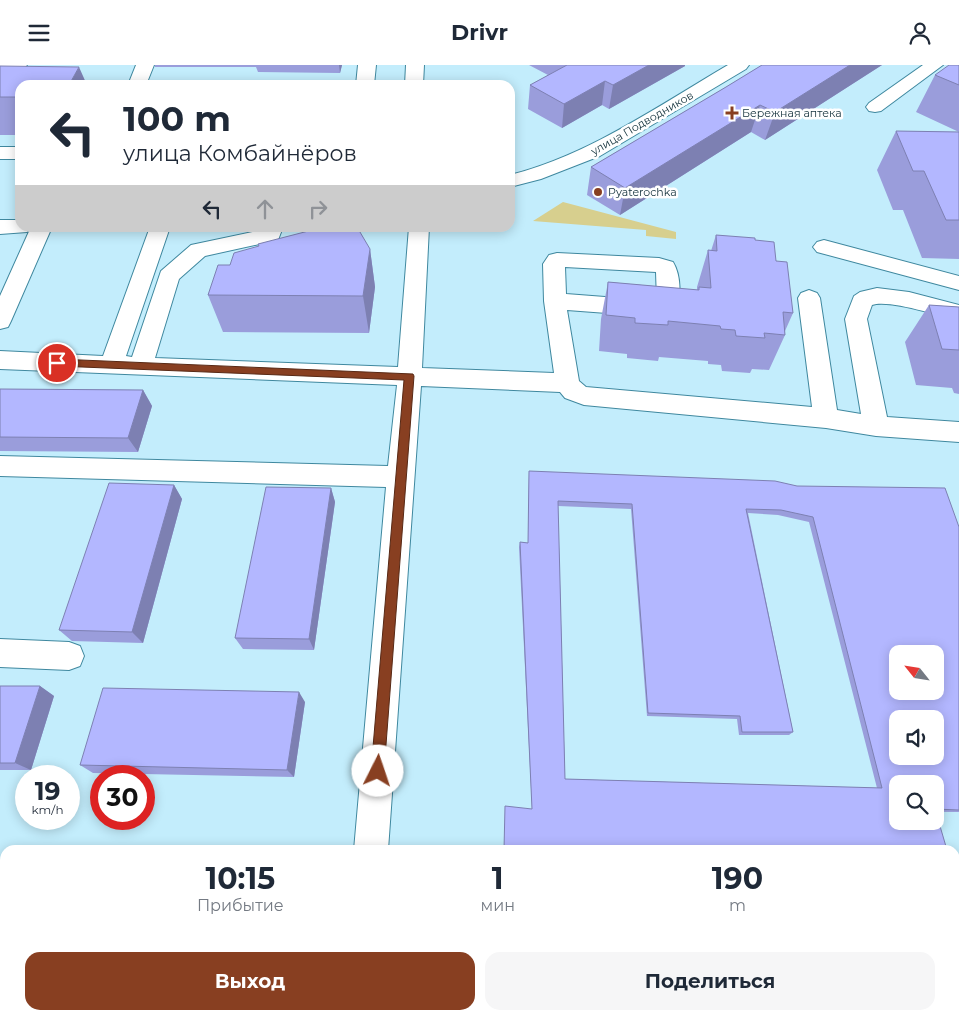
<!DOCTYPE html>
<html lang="ru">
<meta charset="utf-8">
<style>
body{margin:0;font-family:Montserrat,sans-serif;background:#f6f6f7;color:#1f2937;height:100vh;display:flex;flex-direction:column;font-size:19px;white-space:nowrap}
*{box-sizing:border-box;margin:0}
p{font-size:16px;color:#747a83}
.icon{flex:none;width:28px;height:28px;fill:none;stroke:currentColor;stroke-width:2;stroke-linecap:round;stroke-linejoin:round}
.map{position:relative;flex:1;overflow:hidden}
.drawer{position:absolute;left:0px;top:780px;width:960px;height:175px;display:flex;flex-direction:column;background:#fff;border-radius:15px 15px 0 0;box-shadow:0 2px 12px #0003}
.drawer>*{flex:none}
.hud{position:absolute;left:15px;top:15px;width:500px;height:152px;border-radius:15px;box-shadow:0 2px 12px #0003;background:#fff;color:#1f2937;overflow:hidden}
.needle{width:32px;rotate:300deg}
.buttons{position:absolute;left:889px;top:580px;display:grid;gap:10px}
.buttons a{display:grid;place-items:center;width:55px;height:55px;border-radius:10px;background:#fff;box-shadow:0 2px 12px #0003;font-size:25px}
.speed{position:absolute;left:15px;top:700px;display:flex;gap:10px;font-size:25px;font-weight:700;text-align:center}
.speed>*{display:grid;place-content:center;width:65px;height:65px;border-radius:50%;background:#fff;box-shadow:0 2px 12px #0003;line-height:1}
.speed small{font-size:12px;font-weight:400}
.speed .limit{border:8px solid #d22;background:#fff;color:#111}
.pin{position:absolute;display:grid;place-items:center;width:42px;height:42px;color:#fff;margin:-21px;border:2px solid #fff;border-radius:50%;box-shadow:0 1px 5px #0007}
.me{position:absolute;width:55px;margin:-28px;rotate:4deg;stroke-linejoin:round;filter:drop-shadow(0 0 4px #0008)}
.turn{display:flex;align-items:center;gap:18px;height:105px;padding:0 25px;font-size:22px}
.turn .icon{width:65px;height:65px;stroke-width:2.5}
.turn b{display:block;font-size:35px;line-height:42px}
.lanes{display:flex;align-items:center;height:48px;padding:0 25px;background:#0003;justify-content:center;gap:25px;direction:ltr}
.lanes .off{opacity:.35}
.eta{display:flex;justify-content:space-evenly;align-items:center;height:85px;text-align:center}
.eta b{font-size:30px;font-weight:700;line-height:35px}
.cta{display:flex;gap:10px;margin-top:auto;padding:10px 25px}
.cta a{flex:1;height:58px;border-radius:15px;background:#883f21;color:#fff;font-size:20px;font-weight:700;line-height:58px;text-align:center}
.cta a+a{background:#f6f6f7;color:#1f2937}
header{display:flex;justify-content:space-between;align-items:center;height:65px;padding:0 25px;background:#fff;font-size:22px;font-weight:700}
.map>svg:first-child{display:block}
.green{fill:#d7cf8e}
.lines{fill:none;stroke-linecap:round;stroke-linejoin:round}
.minor-casing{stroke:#3f889f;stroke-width:2}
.minor{fill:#fff;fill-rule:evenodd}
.wall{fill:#9a9ddb;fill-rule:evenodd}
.shaded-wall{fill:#7d80b2}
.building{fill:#b3b7ff;stroke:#7d80b2;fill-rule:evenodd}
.route{fill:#883f21;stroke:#582915}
.poi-dot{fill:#883f21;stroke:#fff;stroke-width:2}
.labels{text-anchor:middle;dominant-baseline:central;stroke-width:5;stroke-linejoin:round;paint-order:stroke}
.far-poi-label{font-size:11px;fill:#13313b;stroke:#fff;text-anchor:start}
.far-street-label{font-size:11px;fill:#13313b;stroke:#fff}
</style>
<header><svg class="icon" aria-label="menu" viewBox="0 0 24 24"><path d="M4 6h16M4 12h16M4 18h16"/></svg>Drivr<svg class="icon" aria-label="person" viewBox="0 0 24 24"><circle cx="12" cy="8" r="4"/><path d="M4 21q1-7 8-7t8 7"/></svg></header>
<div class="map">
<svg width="959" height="955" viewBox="0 0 959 955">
<rect width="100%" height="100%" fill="#c3edfc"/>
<path class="green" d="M563 137 676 167V174L646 171V165L533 156Z"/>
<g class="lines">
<g class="minor-casing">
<path id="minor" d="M0 0H27L24 4 0 10Z
M136 0H154L146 20H128Z
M358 0H376L374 20H356Z
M406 0H424L423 20H405Z
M728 0H749L746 4 600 91 541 114 510 122V110C589 90 658 41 728 0Z
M923 0H943L881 46 875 47 869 46 866 42 869 38Z
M0 82H20V94H0Z
M0 155H20V162H30L27 167 0 169Z
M31 162H52L11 256 8 262 0 264V231Z
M150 162H170L126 291 132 292 161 206 191 180 262 165 263 162H283L278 175 205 191 179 214 155 293 398 302 409 162H429L422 303 554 308 544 236 543 199 549 190 557 188 659 193 673 197C681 210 682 234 674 247L660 252 567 245 579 316 586 322 812 342 798 233 801 228 809 225 817 228 820 233 837 345 861 349 845 254 854 231 860 227 877 223 909 227 959 240V256C940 251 889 234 872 240L867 254 887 352 959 357V377L876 371 826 363 584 340 565 333 560 327 421 321 388 785H354L386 422 0 411V391L388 401 397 320 0 304V286L103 291ZM565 202 656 207 657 236 566 229Z
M824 175 959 211V225L817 187 813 182 817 177Z
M0 574 69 577 80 581 84 591 80 601 69 605 0 602Z
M340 950H378L377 955H339Z"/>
</g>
<use href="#minor" class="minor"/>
</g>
<path class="wall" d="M155 0H342L340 8 258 7 256 2H155Z
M529 0H685V1L609 44 602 40 562 63 528 44 530 20 548 10Z
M762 0H882L765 75 751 67 620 150 587 130 591 102 726 22Z
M959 0V194L922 193 903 145H893L877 105 896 66 959 67 916 47 935 10Z
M0 1 20 20V70H0Z
M191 162H249V164L192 166Z
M716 170 755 175 776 196 793 248 785 266V270L769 305 752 304 750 308 722 306 721 300 708 299V296L659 292 658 296 627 293V289L599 286 601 254 608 217 697 225V222L708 185 711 186Z
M370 184 375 222 369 268 223 267 208 230 230 200Z
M929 240 959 242V329L954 328 952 323 916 320 905 277Z
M0 324 143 325 152 341 138 387 0 386Z
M529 406 959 462V747L532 744 519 482 520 477 528 478ZM558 441 631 444 647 651 737 654 739 670H789L793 667 748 448 778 450 809 457 877 723 565 714Z
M174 420 182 434 143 578 72 576 59 565Z
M331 423 335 437 314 585 243 584 235 573Z
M0 621H40L54 631 31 705H0Z
M305 637 294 712 93 708 80 700Z
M955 810H959V952L941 950H955Z"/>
<path class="shaded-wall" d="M339 0H342L340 8Z
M649 0H685V1L609 44 613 20Z
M850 0H882L765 75 775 47Z
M79 2 87 20H69Z
M605 16 602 40 562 63 564 39Z
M760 40 751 67 620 150 625 123Z
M370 184 375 222 369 268 363 231Z
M143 325 152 341 138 387 128 373Z
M174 420 182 434 143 578 132 567Z
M331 423 335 437 314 585 309 574Z
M40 621 54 631 31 705 15 698Z
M299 627 305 637 294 712 287 705Z
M237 950H240V955H236Z"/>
<path class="building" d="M567 0H649L613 20 605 16 564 39 530 20Z
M762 0H850L775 47 760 40 625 123 591 102 726 22Z
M949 0H959V20L935 10Z
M0 1 79 2 69 20H20V32H0Z
M896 66 959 67V155H946L924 106H913Z
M324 162H357L370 184 363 231 208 230 218 200H230L234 188 259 181 258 179Z
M716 170 755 173V175L774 177 776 196 787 197 793 248 783 247 785 270 764 268 765 273 736 271 735 265 721 264 720 261 668 256V260L635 258V253L606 250 608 217 699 225V222L711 223 708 185 717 186Z
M929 240 959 242V285L942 284Z
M0 324 143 325 128 373 0 372Z
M529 406 775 416 797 421 945 423 959 462V745L935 744 947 785H504L505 741 532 744 520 477 528 478ZM558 436 632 439 648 648 740 651 742 667H793L746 444 781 445 813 452 882 723 565 714ZM898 589H935V626H898ZM898 654H935V691H898ZM898 719H935V756H898Z
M109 418 174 420 132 567 59 565Z
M266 422 331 423 309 574 235 573Z
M0 621H40L15 698H0Z
M103 623 299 627 287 705 80 700Z
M955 810H959V876L955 861Z
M955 883H959V952L945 950H955Z
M172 950H237L236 955H171Z"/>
<path class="route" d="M57 294 413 309 414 311 384 706 382 711 378 713 373 711 371 706 404 315 57 301 52 298Z"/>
<g class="poi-dot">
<path d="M729.5 40.5h5v5h5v5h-5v5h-5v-5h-5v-5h5z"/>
<circle cx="598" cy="127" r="5"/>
</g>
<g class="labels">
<g class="far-poi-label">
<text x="742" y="48">Бережная аптека</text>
<text x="608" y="127">Pyaterochka</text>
</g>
<g class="far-street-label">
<text transform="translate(642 58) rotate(-30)">улица Подводников</text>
</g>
</g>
</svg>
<div class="buttons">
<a><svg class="needle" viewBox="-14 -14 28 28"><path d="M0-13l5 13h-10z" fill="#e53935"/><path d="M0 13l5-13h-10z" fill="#747a83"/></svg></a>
<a><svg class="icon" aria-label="sound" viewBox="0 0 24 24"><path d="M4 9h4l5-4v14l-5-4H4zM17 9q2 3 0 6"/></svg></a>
<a><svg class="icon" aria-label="search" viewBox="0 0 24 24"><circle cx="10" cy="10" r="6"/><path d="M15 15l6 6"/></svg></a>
</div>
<div class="speed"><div>19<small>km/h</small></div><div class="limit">30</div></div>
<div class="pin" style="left:57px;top:298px;background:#d93025"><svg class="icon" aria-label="arrive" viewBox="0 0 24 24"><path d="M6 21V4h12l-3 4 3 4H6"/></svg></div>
<svg class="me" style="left:378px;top:706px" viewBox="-20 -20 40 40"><circle r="19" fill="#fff"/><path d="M0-13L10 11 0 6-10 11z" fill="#883f21"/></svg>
<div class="hud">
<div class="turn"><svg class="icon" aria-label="left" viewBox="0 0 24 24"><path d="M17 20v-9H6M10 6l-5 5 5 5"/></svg><div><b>100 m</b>улица Комбайнёров</div></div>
<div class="lanes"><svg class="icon" aria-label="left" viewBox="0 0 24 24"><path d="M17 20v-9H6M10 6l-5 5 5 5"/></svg><svg class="icon off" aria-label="ahead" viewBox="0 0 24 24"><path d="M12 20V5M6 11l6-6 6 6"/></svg><svg class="icon off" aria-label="right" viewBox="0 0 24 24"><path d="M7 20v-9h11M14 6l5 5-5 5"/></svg></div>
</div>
<section class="drawer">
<div class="eta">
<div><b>10:15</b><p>Прибытие</p></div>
<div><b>1</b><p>мин</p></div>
<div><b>190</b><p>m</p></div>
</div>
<div class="cta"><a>Выход</a><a>Поделиться</a></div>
</section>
</div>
